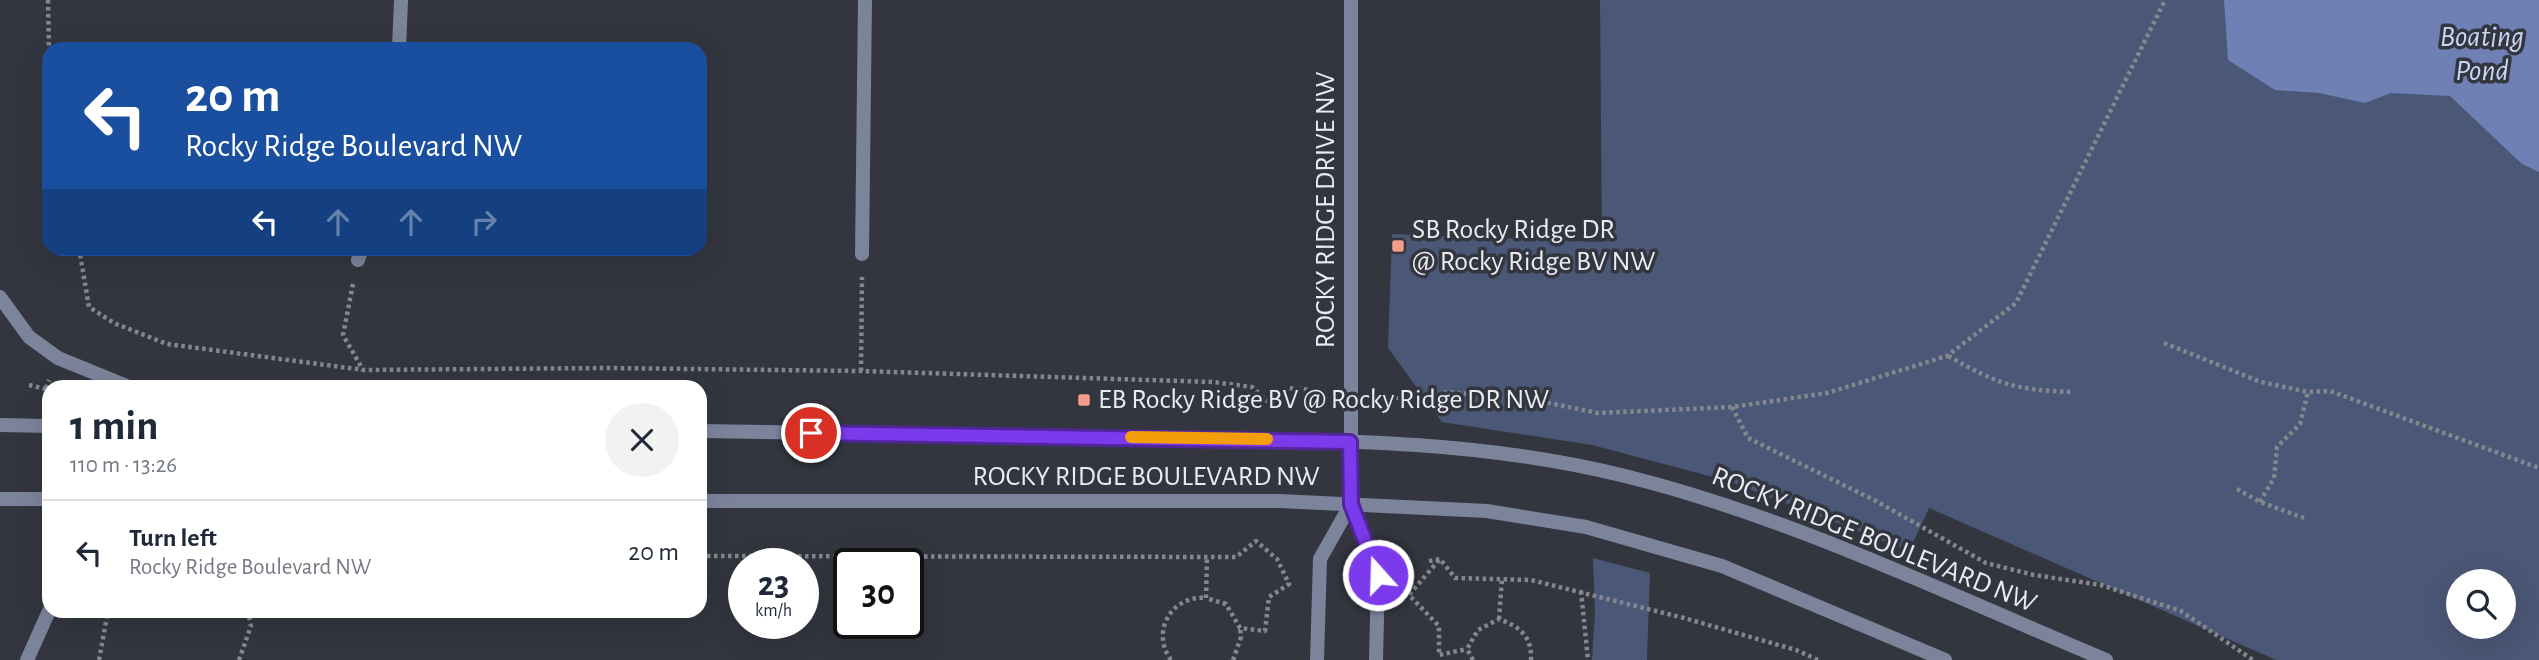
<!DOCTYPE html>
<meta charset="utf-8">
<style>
body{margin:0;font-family:"Alegreya Sans",sans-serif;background:#f2f2f3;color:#1f2937;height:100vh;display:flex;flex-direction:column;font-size:26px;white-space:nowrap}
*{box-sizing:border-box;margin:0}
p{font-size:23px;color:#747a83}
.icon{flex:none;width:38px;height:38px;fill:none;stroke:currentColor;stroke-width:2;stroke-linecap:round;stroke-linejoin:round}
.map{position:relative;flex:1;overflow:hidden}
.details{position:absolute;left:42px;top:380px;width:665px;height:238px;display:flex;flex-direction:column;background:#fff;border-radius:21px;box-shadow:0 7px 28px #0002}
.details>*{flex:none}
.hud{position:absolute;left:42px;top:42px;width:665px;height:214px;border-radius:21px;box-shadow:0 7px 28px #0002;background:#1a4fa0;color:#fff;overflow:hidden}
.fabs{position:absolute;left:2446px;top:569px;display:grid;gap:14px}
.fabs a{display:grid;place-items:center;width:70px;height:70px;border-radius:50%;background:#fff;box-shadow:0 7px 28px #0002;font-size:35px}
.speed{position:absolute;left:728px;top:548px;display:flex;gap:14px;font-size:35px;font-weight:700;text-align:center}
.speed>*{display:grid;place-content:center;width:91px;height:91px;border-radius:50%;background:#fff;box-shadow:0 7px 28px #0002;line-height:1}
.speed small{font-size:18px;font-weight:400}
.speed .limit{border:4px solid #111;border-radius:10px;background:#fff;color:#111}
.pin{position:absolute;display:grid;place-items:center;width:60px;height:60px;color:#fff;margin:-30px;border:4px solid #fff;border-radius:50%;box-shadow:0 2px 7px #0007}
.me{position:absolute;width:77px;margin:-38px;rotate:340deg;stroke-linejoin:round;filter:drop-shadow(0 0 5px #0008)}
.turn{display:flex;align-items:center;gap:24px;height:147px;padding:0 28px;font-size:32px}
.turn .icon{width:91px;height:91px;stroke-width:2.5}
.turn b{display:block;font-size:49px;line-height:60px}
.lanes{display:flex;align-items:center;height:66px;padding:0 28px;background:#0003;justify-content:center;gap:35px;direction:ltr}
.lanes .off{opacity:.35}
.round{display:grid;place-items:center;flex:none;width:74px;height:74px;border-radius:37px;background:#f2f2f3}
.overview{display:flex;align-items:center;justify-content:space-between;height:119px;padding:0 28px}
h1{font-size:42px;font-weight:700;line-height:52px}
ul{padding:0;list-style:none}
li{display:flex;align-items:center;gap:21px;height:105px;padding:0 28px;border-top:2px solid #e0e1e3}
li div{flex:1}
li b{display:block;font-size:26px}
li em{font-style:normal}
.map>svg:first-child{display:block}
.green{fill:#4b5776;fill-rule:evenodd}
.water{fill:#6e80b4}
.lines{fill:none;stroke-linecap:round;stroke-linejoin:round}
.path{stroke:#85878f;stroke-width:4.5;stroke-dasharray:3.5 3.5;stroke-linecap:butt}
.minor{stroke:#7c849c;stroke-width:14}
.tertiary{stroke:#7c849c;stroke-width:14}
.route-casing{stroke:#51269a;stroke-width:18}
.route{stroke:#7c3aed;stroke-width:12}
.slow{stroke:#f59e0b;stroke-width:12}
.poi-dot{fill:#f49e89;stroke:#33363f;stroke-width:2.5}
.labels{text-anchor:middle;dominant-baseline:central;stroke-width:7;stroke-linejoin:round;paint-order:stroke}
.street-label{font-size:28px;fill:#e9ebf1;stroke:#33363f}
.poi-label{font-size:28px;fill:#e9ebf1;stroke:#33363f;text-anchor:start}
.water-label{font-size:30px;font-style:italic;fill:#c9d5f4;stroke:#33363f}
</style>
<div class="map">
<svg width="2539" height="660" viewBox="0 0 2539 660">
<rect width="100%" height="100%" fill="#33363f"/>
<path class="green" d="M1600 0H2539V660H2276L1929 508 1909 551 1728 481 1592 445 1442 422 1388 348 1392 234 1602 242ZM2459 581H2504V626H2459Z
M1593 558 1650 573 1647 660H1592L1595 611Z"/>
<path class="water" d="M2224 0H2539V172L2522 164 2450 96 2391 93 2365 103 2319 93 2275 90 2228 60Z"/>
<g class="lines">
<path class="path" d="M48 0 49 49
M79 248 89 307 114 323 167 344 364 370 608 368 861 371 1213 382 1252 387 1267 401 1287 388 1325 391
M353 284 343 335 363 370
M2164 343 2261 382 2308 392
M1948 356C1998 384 2014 390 2072 392
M861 371 862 277
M29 385 46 389
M1375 396 1423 400 1437 406 1446 392 1529 399 1598 413 1732 407 1827 393 1947 356 2016 303 2165 0
M48 402 46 389 49 380
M1732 407 1748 438 1876 501 1986 563 2034 575 2101 585 2181 611 2253 660
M2237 489 2260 502 2304 518
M2260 502 2274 478 2277 447 2300 424 2308 392 2330 391 2539 468
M700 556 1236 557 1256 541 1277 559 1289 584 1269 597 1265 631 1240 628 1226 604 1206 598 1207 557
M1439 560 1409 595 1439 626V655L1467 649
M1429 561 1440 559 1455 578 1531 580 1684 618 1796 650 1818 660
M1581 591 1588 660
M1499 619 1502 579
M99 660 108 611
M239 660 251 626 248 611
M1171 660C1150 631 1172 595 1206 598
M1233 660 1241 637 1240 628
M1473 660 1467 649 1478 630 1499 619C1520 627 1532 636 1531 660"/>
<path class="minor" d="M1351 0V504L1378 575 1376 660
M399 49 401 0
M862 254 865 0
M358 260 362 248
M1317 660 1320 559 1351 504"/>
<path class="tertiary" d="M0 297 29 337 58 358 129 387
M0 425 49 426
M700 431C857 434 1014 436 1171 438 1323 440 1477 439 1625 476 1791 517 1948 594 2106 660
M0 499H49
M700 501H1280L1487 511 1586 527 1722 566 1945 660
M27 660 49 611"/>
</g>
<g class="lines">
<g class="route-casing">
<path id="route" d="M811 433 1350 442 1351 504 1378 575"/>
</g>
<use href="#route" class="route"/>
<path class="slow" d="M1131 437 1267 439"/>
</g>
<g class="poi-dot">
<rect x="1391" y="239" width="14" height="14" rx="3.5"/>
<rect x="1077" y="393" width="14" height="14" rx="3.5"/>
</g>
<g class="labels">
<g class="street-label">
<text transform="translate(1326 210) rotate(-90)">ROCKY RIDGE DRIVE NW</text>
<text x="1146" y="477">ROCKY RIDGE BOULEVARD NW</text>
<text transform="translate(1874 540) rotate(22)">ROCKY RIDGE BOULEVARD NW</text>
</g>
<g class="poi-label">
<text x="1412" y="230">SB Rocky Ridge DR<tspan x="1412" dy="32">@ Rocky Ridge BV NW</tspan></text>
<text x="1098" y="400">EB Rocky Ridge BV @ Rocky Ridge DR NW</text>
</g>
<g class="water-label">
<text x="2482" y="37">Boating<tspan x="2482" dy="34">Pond</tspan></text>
</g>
</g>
</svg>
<div class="fabs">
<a><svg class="icon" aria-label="search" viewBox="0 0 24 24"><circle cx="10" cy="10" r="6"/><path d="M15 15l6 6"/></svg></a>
</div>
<div class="speed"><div>23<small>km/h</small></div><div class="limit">30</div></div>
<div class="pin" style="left:811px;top:433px;background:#d93025"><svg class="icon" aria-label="arrive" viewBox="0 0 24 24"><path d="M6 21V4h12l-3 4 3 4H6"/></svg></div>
<svg class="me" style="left:1378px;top:575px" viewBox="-20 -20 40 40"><circle r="17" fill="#7c3aed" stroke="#fff" stroke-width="3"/><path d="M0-11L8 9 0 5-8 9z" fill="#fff"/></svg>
<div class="hud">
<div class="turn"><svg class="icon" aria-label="left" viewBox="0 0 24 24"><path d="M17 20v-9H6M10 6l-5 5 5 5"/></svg><div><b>20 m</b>Rocky Ridge Boulevard NW</div></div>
<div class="lanes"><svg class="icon" aria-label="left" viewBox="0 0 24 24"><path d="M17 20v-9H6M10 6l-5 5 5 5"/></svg><svg class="icon off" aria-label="ahead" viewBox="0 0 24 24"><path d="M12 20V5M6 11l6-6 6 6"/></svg><svg class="icon off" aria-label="ahead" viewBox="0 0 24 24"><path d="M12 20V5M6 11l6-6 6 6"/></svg><svg class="icon off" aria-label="right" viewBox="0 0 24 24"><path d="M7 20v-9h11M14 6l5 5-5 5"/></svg></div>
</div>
<section class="details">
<div class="overview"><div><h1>1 min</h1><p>110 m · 13:26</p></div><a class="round"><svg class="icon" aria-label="close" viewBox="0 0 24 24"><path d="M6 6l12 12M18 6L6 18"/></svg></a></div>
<ul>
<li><svg class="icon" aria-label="left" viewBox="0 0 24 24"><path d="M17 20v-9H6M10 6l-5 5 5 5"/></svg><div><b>Turn left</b><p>Rocky Ridge Boulevard NW</p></div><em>20 m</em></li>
</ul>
</section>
</div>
